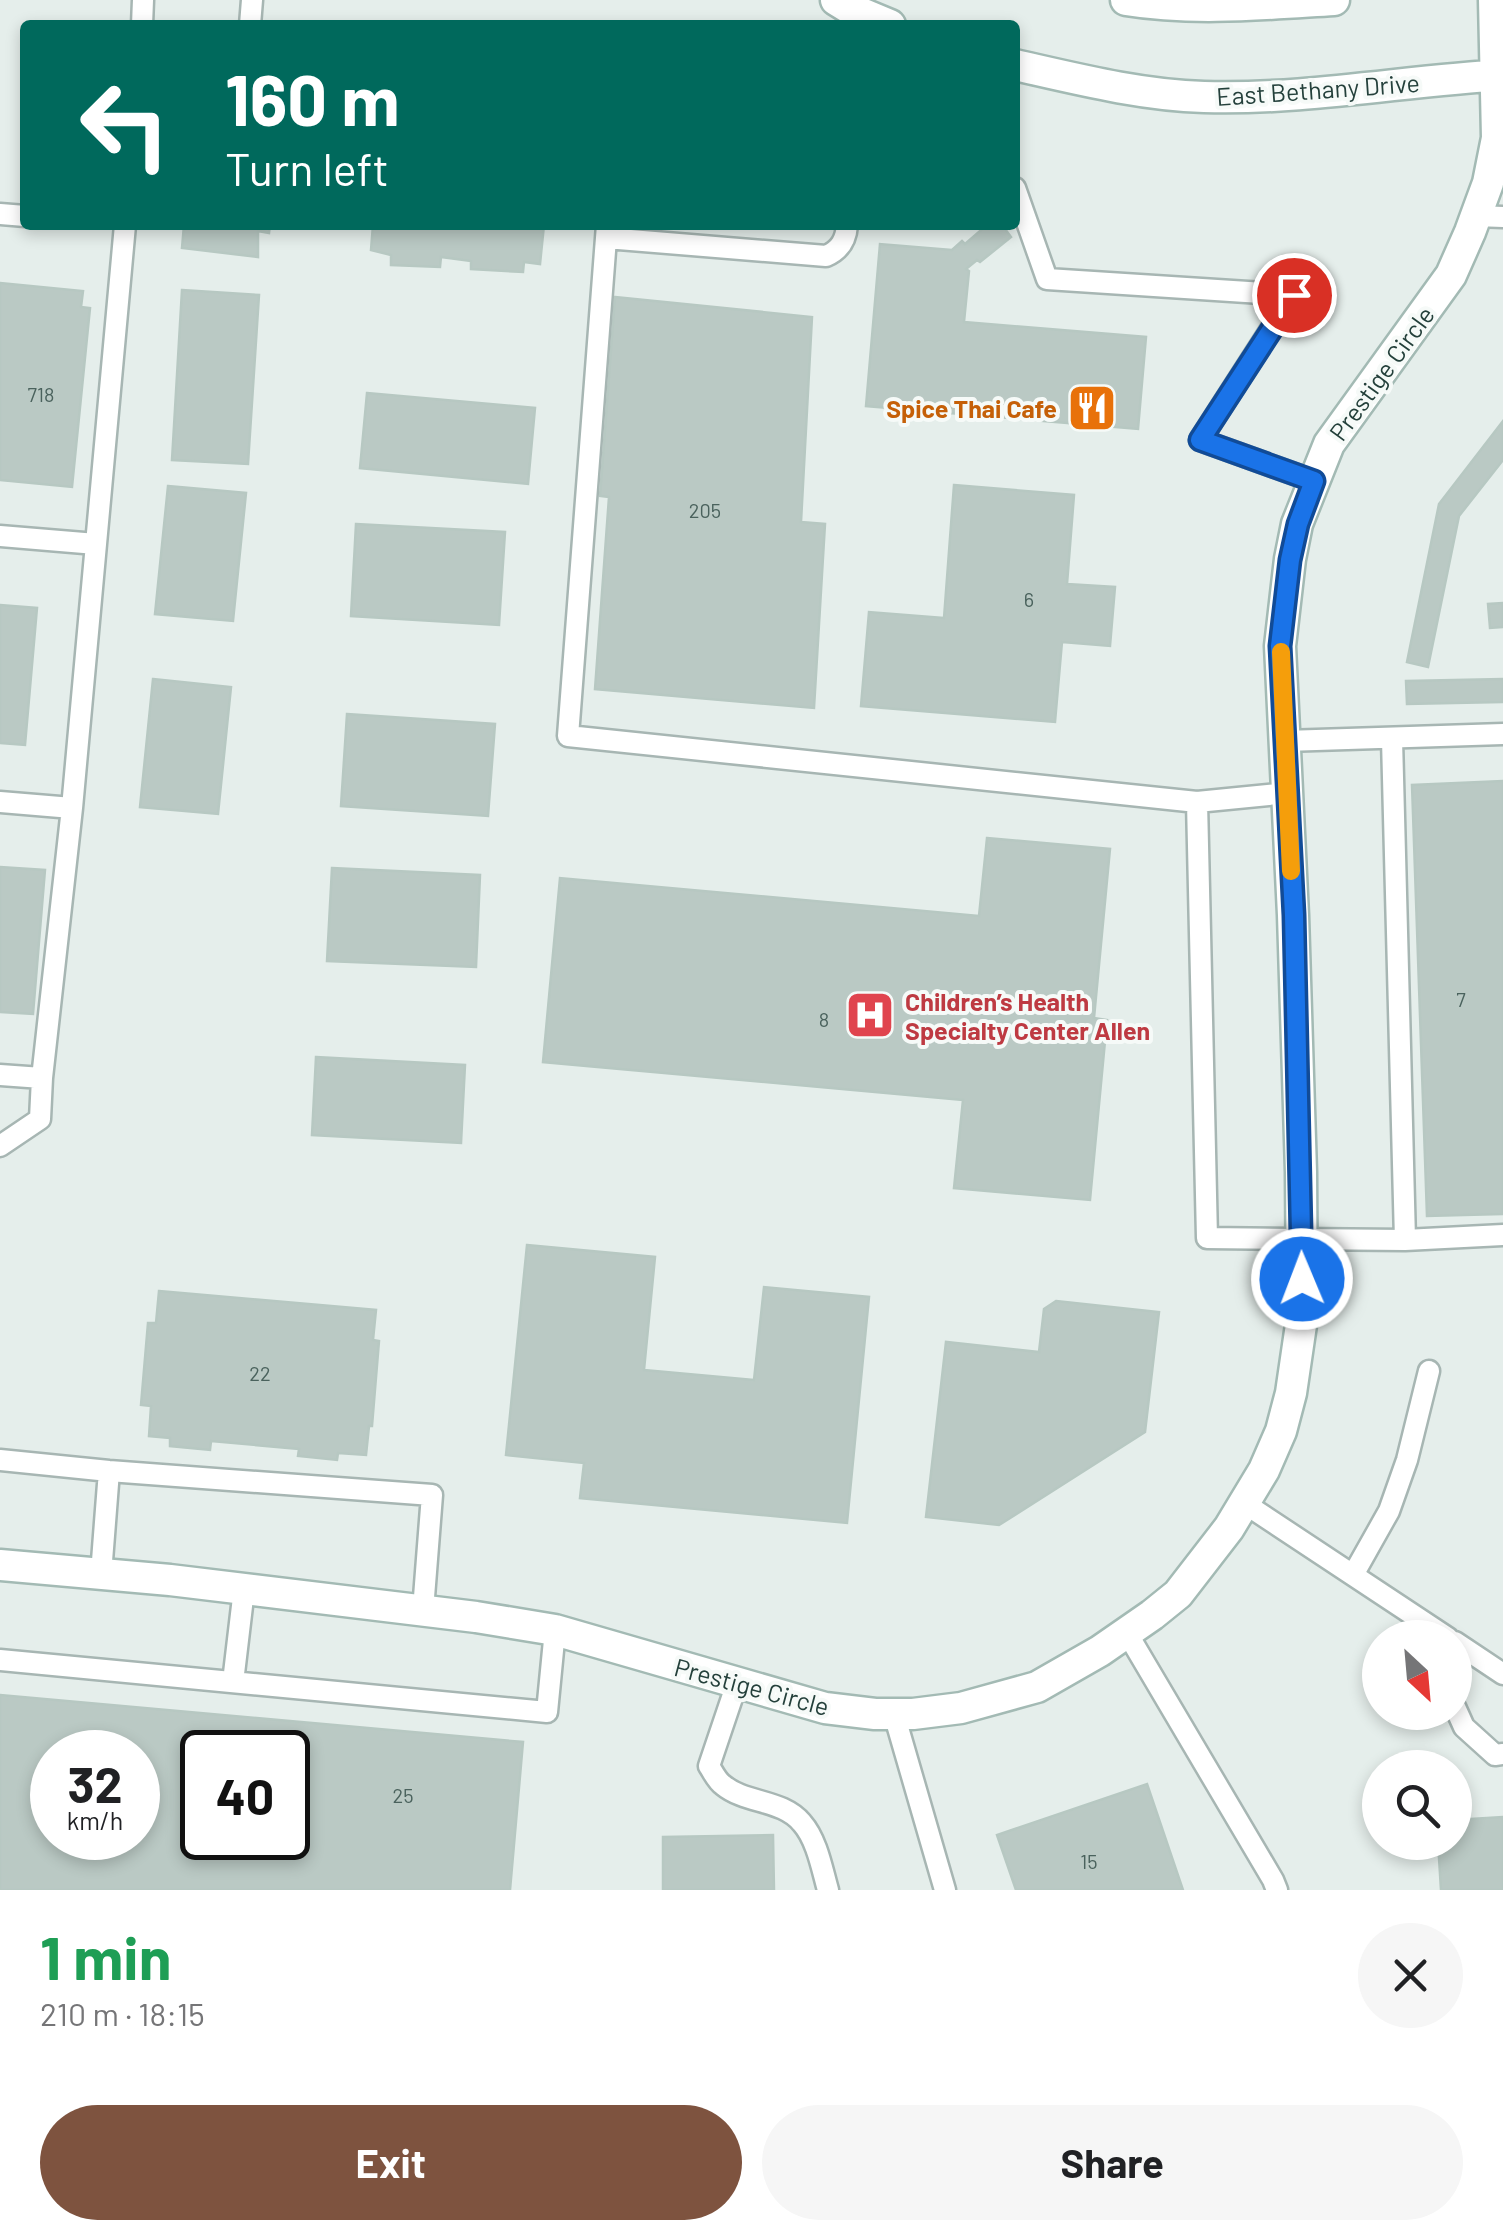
<!DOCTYPE html>
<meta charset="utf-8">
<style>
body{margin:0;font-family:Barlow,sans-serif;background:#f6f6f6;color:#202124;height:100vh;display:flex;flex-direction:column;font-size:38px;white-space:nowrap}
*{box-sizing:border-box;margin:0}
p{font-size:32px;color:#757577}
.icon{flex:none;width:55px;height:55px;fill:none;stroke:currentColor;stroke-width:2;stroke-linecap:round;stroke-linejoin:round}
.map{position:relative;height:1890px;overflow:hidden}
.panel{display:flex;flex-direction:column;background:#fff;flex:1}
.panel>*{flex:none}
.banner{position:absolute;left:20px;top:20px;width:1000px;height:210px;border-radius:10px;box-shadow:0 5px 15px #0003;background:#00695c;color:#fff;overflow:hidden}
.needle{width:65px;rotate:154deg}
.tools{position:absolute;left:1362px;top:1620px;display:grid;gap:20px}
.tools a{display:grid;place-items:center;width:110px;height:110px;border-radius:50%;background:#fff;box-shadow:0 5px 15px #0003;font-size:50px}
.speed{position:absolute;left:30px;top:1730px;display:flex;gap:20px;font-size:50px;font-weight:700;text-align:center}
.speed>*{display:grid;place-content:center;width:130px;height:130px;border-radius:50%;background:#fff;box-shadow:0 5px 15px #0003;line-height:1}
.speed small{font-size:25px;font-weight:400}
.speed .limit{border:5px solid #111;border-radius:15px;background:#fff;color:#111}
.pin{position:absolute;display:grid;place-items:center;width:85px;height:85px;color:#fff;margin:-42px;border:5px solid #fff;border-radius:50%;box-shadow:0 2px 10px #0007}
.me{position:absolute;width:110px;margin:-55px;rotate:359deg;stroke-linejoin:round;filter:drop-shadow(0 0 8px #0008)}
.turn{display:flex;align-items:center;gap:35px;height:210px;padding:0 40px;font-size:45px}
.turn .icon{width:130px;height:130px;stroke-width:2.5}
.turn b{display:block;font-size:70px;line-height:85px}
.round{display:grid;place-items:center;flex:none;width:105px;height:105px;border-radius:52px;background:#f6f6f6}
.summary{display:flex;align-items:center;justify-content:space-between;height:170px;padding:0 40px}
h1{font-size:60px;font-weight:700;line-height:75px;color:#1e9e55}
.button{display:flex;gap:20px;margin-top:auto;padding:20px 40px}
.button a{flex:1;height:115px;border-radius:60px;background:#7e533f;color:#fff;font-size:40px;font-weight:700;line-height:115px;text-align:center}
.button a+a{background:#f6f6f6;color:#202124}
.map>svg:first-child{display:block}
.building{fill:#bac9c4;stroke:#b7c8c2;stroke-width:2.5;fill-rule:evenodd}
.lines{fill:none;stroke-linecap:round;stroke-linejoin:round}
.lane-casing{stroke:#a7b6b3;stroke-width:25}
.secondary-casing{stroke:#a3bab4;stroke-width:35}
.lane{stroke:#fff;stroke-width:20}
.secondary{stroke:#fff;stroke-width:30}
.route-casing{stroke:#114b97;stroke-width:25}
.route{stroke:#1a73e8;stroke-width:18}
.slow{stroke:#f59e0b;stroke-width:18}
.labels{text-anchor:middle;dominant-baseline:central;stroke-width:8;stroke-linejoin:round;paint-order:stroke}
.number-label{font-size:20px;fill:#4a625d}
.street-label{font-size:25px;fill:#24403b;stroke:#f6faf8}
.food-label{font-size:25px;font-weight:bold;fill:#c56008;stroke:#f6faf8;text-anchor:end}
.health-label{font-size:25px;font-weight:bold;fill:#be3a42;stroke:#f6faf8;text-anchor:start}
</style>
<div class="map">
<svg width="1503" height="1890" viewBox="0 0 1503 1890">
<rect width="100%" height="100%" fill="#e5eeeb"/>
<path class="building" d="M184 225H270L269 233 258 231V257L182 248Z
M373 225H544L540 264 524 262 523 272 471 269V261L441 257 440 267 391 265V255L371 250Z
M987 225H1002L1011 237 980 262 977 260 966 269 969 271 964 322 1146 337 1138 429 866 406 880 244 952 250 962 241 965 244Z
M0 283 83 291 81 307 90 308 72 487 0 480Z
M182 290 259 295 248 464 172 460Z
M615 297 812 317 801 522 825 524 814 708 595 689 609 497 600 496Z
M367 393 535 408 528 484 360 468Z
M1503 421V460L1459 516 1428 667 1407 662 1439 504Z
M954 485 1074 495 1067 584 1115 587 1110 646 1062 642 1055 722 861 706 869 612 944 618Z
M168 486 246 493 233 621 155 614Z
M356 524 505 532 499 625 351 616Z
M1503 603V627L1490 628 1488 604Z
M0 605 37 608 25 745 0 743Z
M153 679 231 687 218 814 140 807Z
M1503 679V702L1407 704 1406 681Z
M347 714 495 724 488 816 341 806Z
M1503 781V1214L1427 1216 1412 785Z
M987 838 1110 849 1094 1018 1107 1020 1090 1200 954 1188 963 1100 543 1062 560 878 979 916Z
M0 867 45 870 33 1014 0 1012Z
M332 868 480 875 476 967 327 961Z
M316 1057 465 1065 461 1143 312 1135Z
M527 1245 655 1257 644 1370 754 1380 764 1287 869 1297 847 1523 580 1498 584 1463 506 1455Z
M159 1291 376 1310 373 1340 379 1341 372 1426H369L366 1455 338 1453 337 1460 298 1456 299 1449 211 1441 210 1450 170 1446V1438L149 1436 151 1406 141 1405 148 1323H156Z
M1056 1301 1159 1312 1145 1432 999 1525 926 1517 946 1342 1039 1352 1044 1309Z
M0 1695 523 1742 510 1890H0ZM52 1752H138V1838H52ZM202 1752H288V1838H202Z
M1147 1784 1183 1890H1016L997 1835Z
M1503 1817V1890H1441L1438 1842H1455V1820Z
M773 1835 774 1890H663V1837Z"/>
<g class="lines">
<g class="lane-casing">
<path id="lane" d="M142 25 143 0
M250 25 252 0
M1015 188 1047 279 1293 295 1200 440 1314 481
M0 214 25 216
M1476 216 1503 217
M607 225 568 736 1197 802 1288 793
M606 238 826 256C840 250 846 240 847 225
M0 536 96 544 125 225
M1392 739 1405 1240
M1285 741 1503 734
M0 802 72 808 96 544
M1197 802 1207 1238 1405 1240 1503 1235
M0 1075 42 1078 72 808
M0 1146 40 1119 42 1078
M0 1460 109 1471 432 1495 423 1610
M1244 1503 1448 1638
M101 1574 109 1471
M1353 1575 1389 1511 1407 1460 1429 1371
M1127 1633 1273 1880 1277 1890
M1455 1642 1503 1674
M0 1660 547 1712 555 1630
M233 1682 244 1589
M737 1683 709 1766C713 1772 717 1781 723 1785 746 1804 782 1799 802 1823 817 1840 822 1869 828 1890
M1455 1707 1464 1727 1495 1755 1503 1754
M894 1714 945 1890"/>
</g>
<g class="secondary-casing">
<path id="secondary" d="M836 0 849 8 890 25
M1126 0C1193 11 1267 4 1334 0
M1015 65C1077 79 1140 95 1204 97 1304 100 1404 81 1503 75
M0 1565 170 1580 476 1617 555 1630 825 1708 875 1714H913L961 1708 1037 1687 1100 1651 1152 1615 1178 1594 1229 1528 1264 1470 1281 1431 1291 1393 1302 1318 1301 1172 1293 915 1280 646 1290 559 1297 524 1329 444 1451 275 1470 232 1488 183 1497 138 1494 0"/>
</g>
<use href="#lane" class="lane"/>
<use href="#secondary" class="secondary"/>
</g>
<g class="lines">
<g class="route-casing">
<path id="route" d="M1294 295 1200 440 1314 481 1298 524 1290 560 1280 646 1294 915 1302 1279"/>
</g>
<use href="#route" class="route"/>
<path class="slow" d="M1281 652 1291 871"/>
</g>
<defs>
<g id="restaurant-square" transform="scale(2.5)"><rect x="-9" y="-9" width="18" height="18" rx="4" fill="#e8710a" stroke="#f6faf8"/><path d="M-5-6h1v4h1v-4h1v4h1v-4h1v5L-1.5 .5V6h-2V.5L-5-1ZM5-6V6H3V1.5H1.5Q1.5-4 5-6Z" fill="#fff"/></g>
<g id="hospital-square" transform="scale(2.5)"><rect x="-9" y="-9" width="18" height="18" rx="4" fill="#e0444e" stroke="#f6faf8"/><path d="M-5-5h3v3.5h4V-5h3V5h-3V1.5h-4V5h-3Z" fill="#fff"/></g>
</defs>
<g fill-rule="evenodd">
<use href="#restaurant-square" x="1092" y="408"/>
<use href="#hospital-square" x="870" y="1015"/>
</g>
<g class="labels">
<g class="number-label">
<text x="41" y="394">718</text>
<text x="705" y="510">205</text>
<text x="1029" y="599">6</text>
<text x="1461" y="999">7</text>
<text x="824" y="1019">8</text>
<text x="260" y="1373">22</text>
<text x="403" y="1795">25</text>
<text x="1089" y="1861">15</text>
</g>
<g class="street-label">
<text transform="translate(1318 89) rotate(-4)">East Bethany Drive</text>
<text transform="translate(1381 373) rotate(-54)">Prestige Circle</text>
<text transform="translate(752 1686) rotate(15)">Prestige Circle</text>
</g>
<g class="food-label">
<text x="1057" y="408">Spice Thai Cafe</text>
</g>
<g class="health-label">
<text x="905" y="1001">Children’s Health<tspan x="905" dy="29">Specialty Center Allen</tspan></text>
</g>
</g>
</svg>
<div class="tools">
<a><svg class="needle" viewBox="-14 -14 28 28"><path d="M0-13l5 13h-10z" fill="#e53935"/><path d="M0 13l5-13h-10z" fill="#757577"/></svg></a>
<a><svg class="icon" aria-label="search" viewBox="0 0 24 24"><circle cx="10" cy="10" r="6"/><path d="M15 15l6 6"/></svg></a>
</div>
<div class="speed"><div>32<small>km/h</small></div><div class="limit">40</div></div>
<div class="pin" style="left:1294px;top:295px;background:#d93025"><svg class="icon" aria-label="arrive" viewBox="0 0 24 24"><path d="M6 21V4h12l-3 4 3 4H6"/></svg></div>
<svg class="me" style="left:1302px;top:1279px" viewBox="-20 -20 40 40"><circle r="17" fill="#1a73e8" stroke="#fff" stroke-width="3"/><path d="M0-11L8 9 0 5-8 9z" fill="#fff"/></svg>
<div class="banner">
<div class="turn"><svg class="icon" aria-label="left" viewBox="0 0 24 24"><path d="M17 20v-9H6M10 6l-5 5 5 5"/></svg><div><b>160 m</b>Turn left</div></div>
</div>
</div>
<section class="panel">
<div class="summary"><div><h1>1 min</h1><p>210 m · 18:15</p></div><a class="round"><svg class="icon" aria-label="close" viewBox="0 0 24 24"><path d="M6 6l12 12M18 6L6 18"/></svg></a></div>
<div class="button"><a>Exit</a><a>Share</a></div>
</section>
